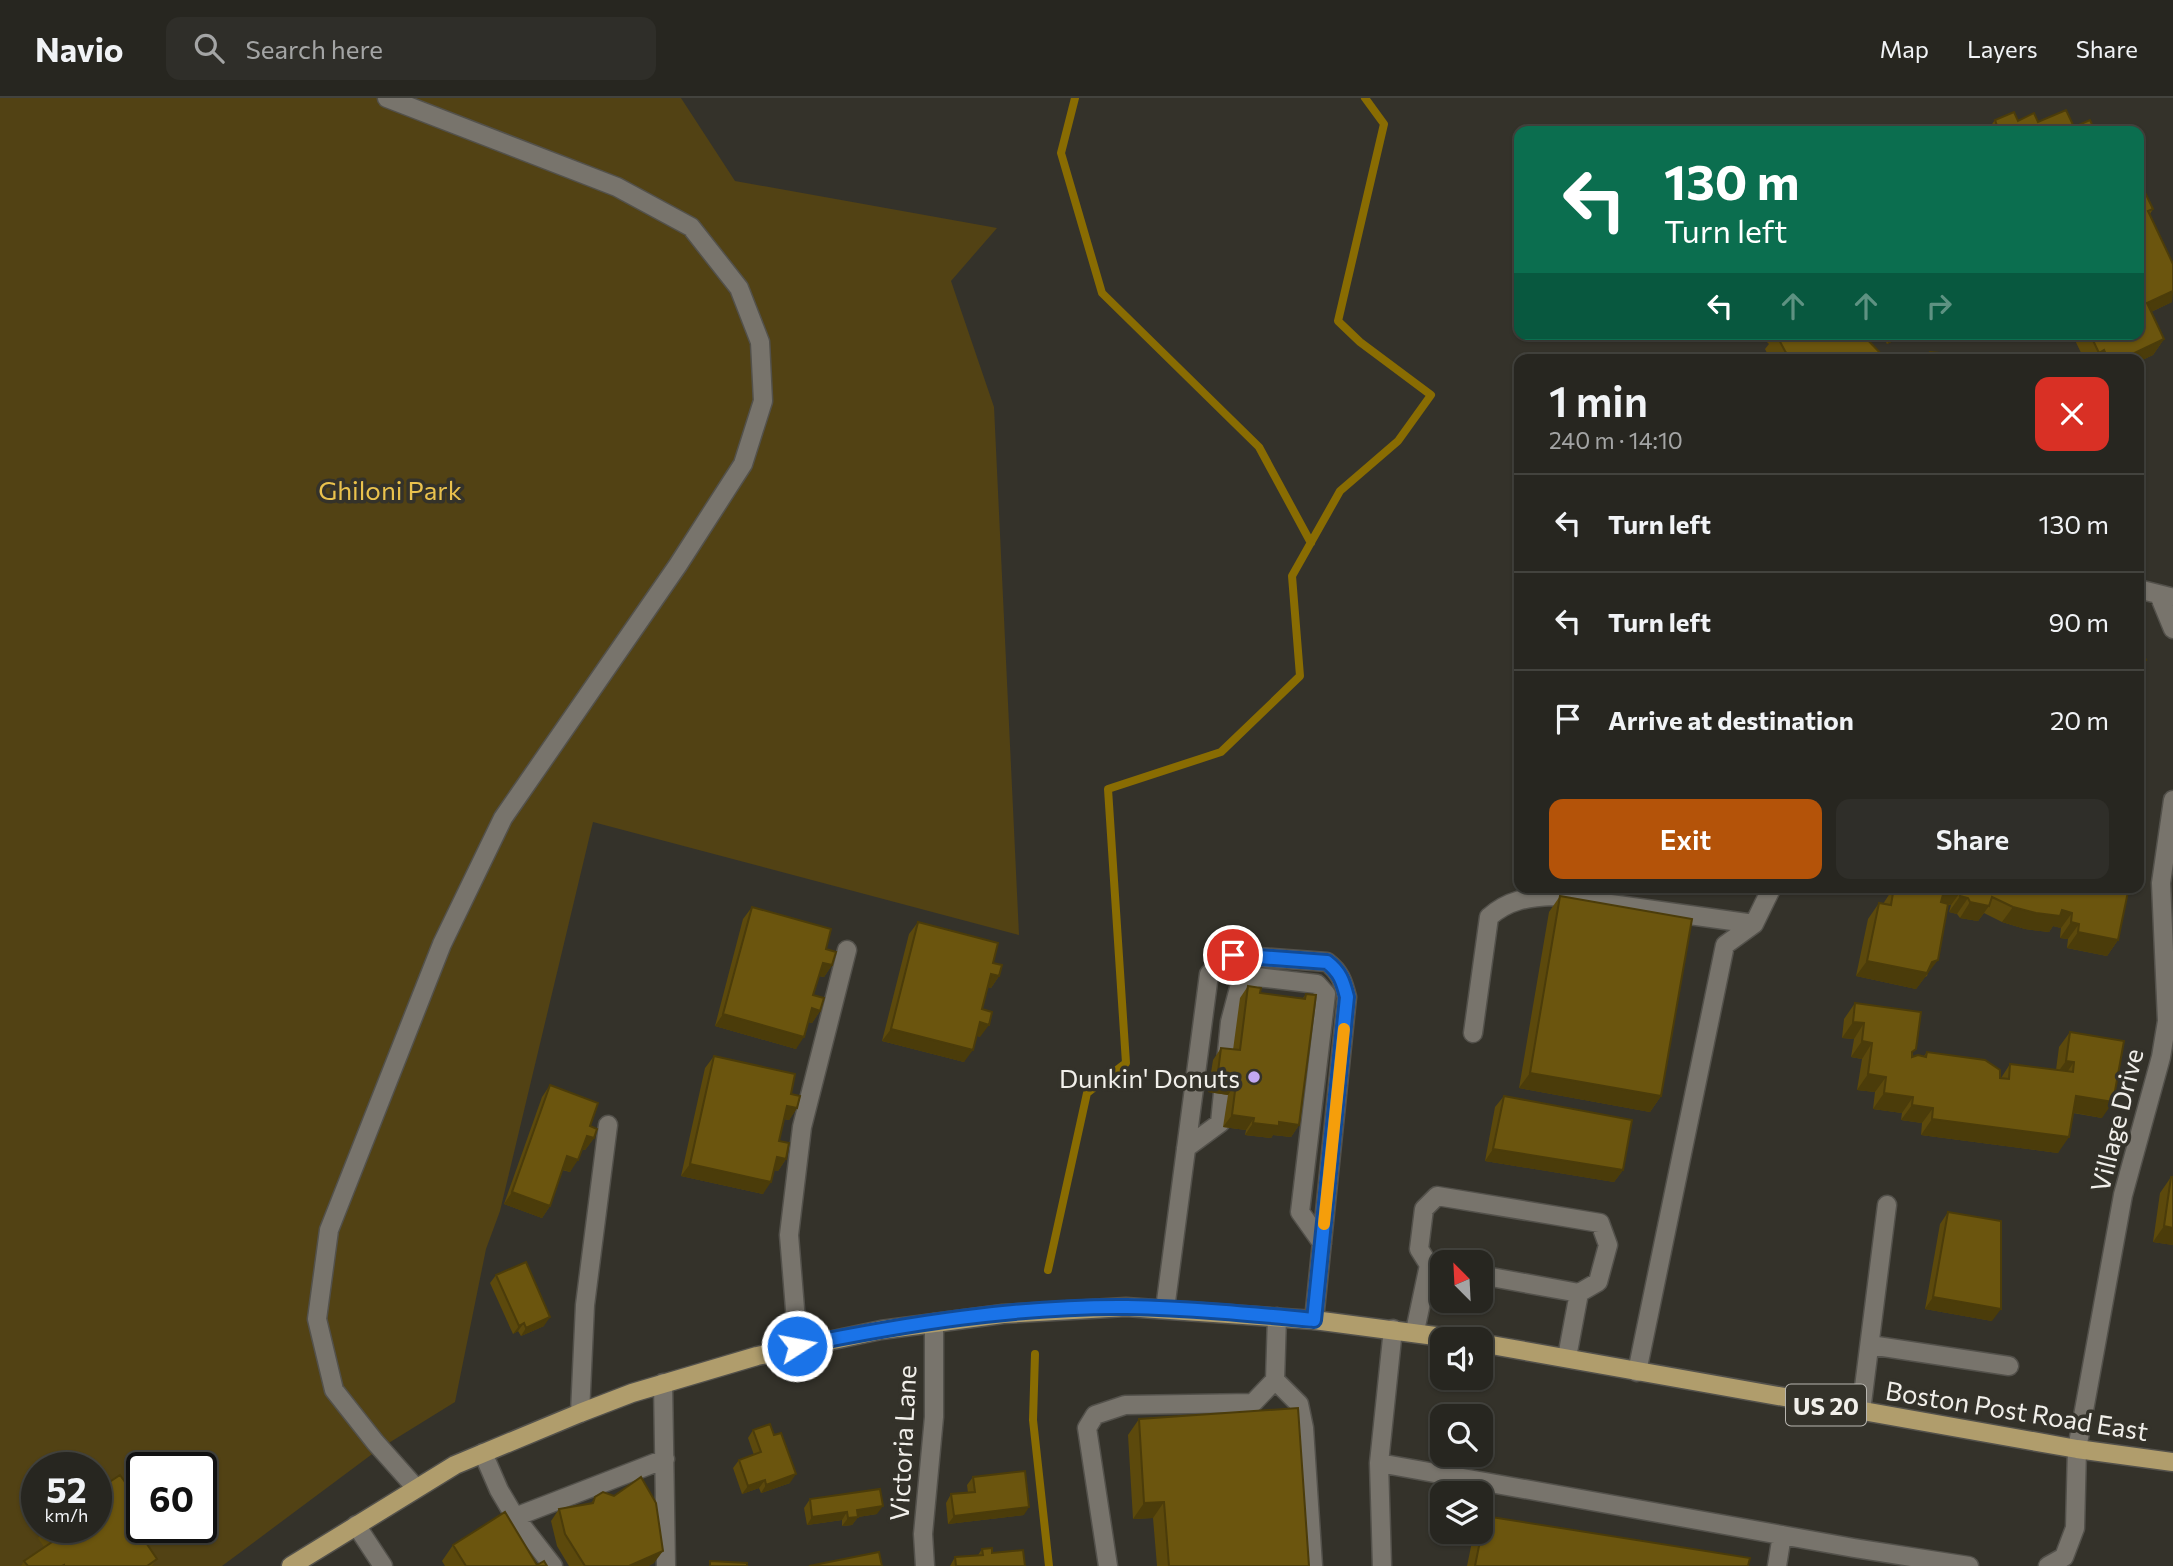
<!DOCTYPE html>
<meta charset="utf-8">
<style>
body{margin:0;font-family:Commissioner,sans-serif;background:#2f2e29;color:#f1f3f6;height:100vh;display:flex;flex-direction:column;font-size:26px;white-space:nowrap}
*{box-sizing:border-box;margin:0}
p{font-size:23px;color:#a4a5a5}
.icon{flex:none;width:38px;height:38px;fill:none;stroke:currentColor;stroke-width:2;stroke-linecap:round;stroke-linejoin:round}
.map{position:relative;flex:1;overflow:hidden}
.details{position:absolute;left:1514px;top:256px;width:630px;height:539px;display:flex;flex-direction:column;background:#272620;border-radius:14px;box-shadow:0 2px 5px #0004,0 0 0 2px #43433e}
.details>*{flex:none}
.hud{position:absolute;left:1514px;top:28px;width:630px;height:214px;border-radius:14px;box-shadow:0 2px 5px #0004,0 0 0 2px #43433e;background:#0b6e4f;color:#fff;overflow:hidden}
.needle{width:46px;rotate:336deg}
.buttons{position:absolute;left:1430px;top:1152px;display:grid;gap:14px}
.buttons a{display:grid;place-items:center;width:63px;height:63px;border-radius:14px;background:#272620;box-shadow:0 2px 5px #0004,0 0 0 2px #43433e;font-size:35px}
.speed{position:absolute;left:21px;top:1354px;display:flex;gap:14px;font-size:35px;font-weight:700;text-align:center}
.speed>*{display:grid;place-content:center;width:91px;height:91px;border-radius:50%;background:#272620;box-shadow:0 2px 5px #0004,0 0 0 2px #43433e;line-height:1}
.speed small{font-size:18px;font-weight:400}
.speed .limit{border:4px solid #111;border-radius:10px;background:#fff;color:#111}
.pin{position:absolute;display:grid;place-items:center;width:60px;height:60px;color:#fff;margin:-30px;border:4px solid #fff;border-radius:50%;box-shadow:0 2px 7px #0007}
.me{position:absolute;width:77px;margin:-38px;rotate:79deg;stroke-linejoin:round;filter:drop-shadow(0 0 5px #0008)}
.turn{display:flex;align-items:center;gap:24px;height:147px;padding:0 35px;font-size:32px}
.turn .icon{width:91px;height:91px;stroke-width:2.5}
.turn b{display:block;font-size:49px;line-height:60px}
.lanes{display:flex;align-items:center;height:66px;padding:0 35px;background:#0003;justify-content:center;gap:35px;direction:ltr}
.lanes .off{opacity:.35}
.round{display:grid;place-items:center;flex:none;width:74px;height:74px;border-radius:14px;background:#2f2e29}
.summary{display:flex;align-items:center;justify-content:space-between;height:119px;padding:0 35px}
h1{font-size:42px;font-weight:600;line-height:52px}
.cta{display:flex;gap:14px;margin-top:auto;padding:14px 35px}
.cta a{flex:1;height:80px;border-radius:14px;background:#b45309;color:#fff;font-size:28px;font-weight:600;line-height:80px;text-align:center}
.cta a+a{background:#2f2e29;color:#f1f3f6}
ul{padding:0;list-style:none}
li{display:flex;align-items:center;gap:21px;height:98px;padding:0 35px;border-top:2px solid #43433e}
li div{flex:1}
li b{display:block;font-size:26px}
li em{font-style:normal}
header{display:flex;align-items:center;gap:42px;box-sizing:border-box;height:98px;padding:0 35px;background:#272620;border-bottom:2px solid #43433e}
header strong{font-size:33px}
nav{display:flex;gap:38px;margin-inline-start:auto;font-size:24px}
.search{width:490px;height:63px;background:#2f2e29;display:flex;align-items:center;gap:18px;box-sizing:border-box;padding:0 24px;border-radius:14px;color:#a4a5a5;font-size:26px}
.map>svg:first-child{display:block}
.green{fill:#524214;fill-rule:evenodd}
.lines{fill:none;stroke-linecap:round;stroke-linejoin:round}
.stream{stroke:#896c02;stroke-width:8}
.minor-casing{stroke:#53514b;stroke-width:21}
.major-casing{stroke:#53514b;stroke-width:21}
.minor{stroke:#78746c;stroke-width:18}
.major{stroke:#b09d6c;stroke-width:18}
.wall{fill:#5c490c}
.shaded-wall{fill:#4b3c0a}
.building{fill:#6b550e;stroke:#4b3c0a;stroke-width:2}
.route-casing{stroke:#114b97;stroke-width:18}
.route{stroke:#1a73e8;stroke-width:12}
.slow{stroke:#f59e0b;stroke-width:12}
.poi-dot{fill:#c2a8f2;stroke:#34322a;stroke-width:2.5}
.labels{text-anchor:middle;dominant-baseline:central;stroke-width:7;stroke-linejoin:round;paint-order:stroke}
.shield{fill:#34322a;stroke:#b8b6b0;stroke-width:2}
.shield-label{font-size:24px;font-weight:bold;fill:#f1efea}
.park-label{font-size:26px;fill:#eac24d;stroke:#34322a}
.poi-label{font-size:26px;fill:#f1efea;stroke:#34322a;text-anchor:end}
.street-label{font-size:26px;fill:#f1efea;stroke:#34322a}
</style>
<header>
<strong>Navio</strong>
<div class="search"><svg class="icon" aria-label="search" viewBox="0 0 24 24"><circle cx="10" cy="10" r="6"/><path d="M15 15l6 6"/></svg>Search here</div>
<nav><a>Map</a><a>Layers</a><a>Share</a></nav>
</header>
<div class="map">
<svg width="2173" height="1468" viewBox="0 0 2173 1468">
<rect width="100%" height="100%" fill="#34322a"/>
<path class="green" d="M0 0H681L735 83 997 130 951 183 994 309 1019 837 593 724 500 1113 486 1151 455 1304 379 1351 222 1468H0ZM37 1370H96V1430H37ZM142 1370H201V1430H142Z"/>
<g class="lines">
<path class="stream" d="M1075 0 1061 55 1102 195 1259 349 1311 445
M1048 1172 1087 995 1126 965 1108 691 1221 654 1300 578 1292 478 1340 393 1398 343 1431 297 1360 244 1338 223 1384 26 1365 0
M1035 1256 1033 1322 1049 1468"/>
<g class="minor-casing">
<path id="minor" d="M387 0 617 89 691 129 739 190 760 244 763 303 743 366 678 467 503 720 442 846 329 1132 317 1221 334 1292 375 1344 416 1390
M2138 491 2170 499
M2159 497 2173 531
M1473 935 1489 819C1508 802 1528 799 1553 798L1754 826
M1186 1050 1220 1025 1230 924 1239 890 1257 879 1317 886 1326 896 1300 1114 1322 1145
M1480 1177 1579 1195
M1165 1211 1209 876 1221 863 1233 857 1327 864C1340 874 1343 883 1347 899L1314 1222
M1415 1233 1429 1167 1419 1151 1424 1111 1437 1098 1600 1125 1608 1147 1598 1184 1579 1195 1567 1259
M1870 1247 2009 1268
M798 1248 789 1137 802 1029 847 852
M1637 1274 1725 847 1754 826 1772 789
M1275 1282 1299 1306 1304 1330 1313 1468
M663 1285 666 1468
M1861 1313 1887 1107
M580 1315 585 1207 608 1027
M483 1355 499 1392 515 1419 553 1468
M1379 1365 1854 1450 1969 1468
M515 1419 665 1361
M356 1427 383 1468
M925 1468 923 1436 934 1319V1225
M1108 1468 1087 1330 1095 1317 1125 1307 1253 1305 1275 1282 1277 1219
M1382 1468 1379 1365 1393 1231
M1777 1468 1782 1437
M2048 1468 2064 1459 2075 1430 2077 1351 2123 1097 2161 959 2167 923 2161 785 2173 702"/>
</g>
<g class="major-casing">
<path id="major" d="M1480 1245 2077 1351 2173 1364
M291 1468 455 1367 580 1315 632 1295 757 1258 881 1232 1003 1216 1126 1209 1314 1222 1458 1241"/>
</g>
<use href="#minor" class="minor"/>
<use href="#major" class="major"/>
</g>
<path class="wall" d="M1995 22 2038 24 2095 33H1987Z
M2138 80 2153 111 2150 116 2172 204 2151 214 2164 241 2153 257 2138 264V261H2084L2072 236H2138Z
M1759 236H1862L1886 261H1770L1765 251 1769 246Z
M1882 236H1909L1887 246Z
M1920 236H1939L1924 243Z
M1894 789H2129L2118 842 2107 858 2067 850 2068 841 2060 840 2061 830 2053 828 2049 834 2025 831 2002 824 1984 815 1978 823 1960 820 1957 816 1949 814 1951 807H1948L1927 878 1925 879 1916 891 1856 878 1868 821 1879 805 1883 806Z
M1560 798 1661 998 1650 1014 1519 990 1549 814Z
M752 809 826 851 832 867 824 879 819 878 813 897 820 913 812 925 808 924 796 951 715 928 743 821Z
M918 824 993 865 999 878 991 890 988 889 982 911 980 939 976 937 964 964 882 943 909 836Z
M1248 888 1260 895 1303 900 1306 896 1299 1027 1291 1039 1273 1037 1271 1040 1245 1037 1246 1032 1223 1029 1228 997 1208 994 1213 962 1221 950 1233 952 1240 900Z
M1855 905 1912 957V959L1924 958 1927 954 2000 980H2001L2010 966 2056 972 2059 949 2070 934 2102 1020 2073 1015 2058 1055 1921 1037 1922 1025 1901 1022 1902 1015 1873 1011 1875 994 1857 992 1862 961 1851 959 1854 941 1842 940 1844 921Z
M714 958 791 996 797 1010 789 1022 784 1021 779 1043 786 1061 778 1073 774 1072 763 1096 681 1078 705 970Z
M550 987 590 1028 594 1040 585 1052 582 1051 570 1074 562 1072 550 1108 542 1120 504 1106 542 999Z
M1504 998 1623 1072 1614 1084 1485 1063 1495 1009Z
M2171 1079H2173V1147L2153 1144 2160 1095Z
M1948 1114 1992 1223 1925 1211 1940 1126Z
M496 1177 544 1228 521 1238 518 1233 513 1236 490 1185Z
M1139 1321 1309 1468H1157L1153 1420 1133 1421 1128 1337Z
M753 1332 790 1385 761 1395 759 1390 742 1396 733 1370 739 1362 754 1357 748 1340Z
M973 1379 1024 1417 948 1426 946 1405 951 1396 968 1395 967 1387Z
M595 1399 654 1465 648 1468H569L557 1448 551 1423 559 1411 591 1406Z
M810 1401 877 1416 858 1419 852 1427 842 1428V1422L807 1427 804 1410Z
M142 1408V1415L136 1424 133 1425 157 1461 152 1468H21L24 1463 44 1449 38 1440 45 1430H96Z
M1485 1418 1748 1468H1467L1474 1434 1480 1433V1425Z
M453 1447 537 1467 547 1468H445L442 1463Z
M982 1451 992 1455 1025 1468H950L955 1459 978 1457Z"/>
<path class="shaded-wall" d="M2173 193 2172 204 2138 220 2147 205Z
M1894 236H1909L1887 246Z
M1929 236H1939L1924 243Z
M2164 241 2153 257 2138 264V261H2122Z
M2104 252 2098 261H2095L2099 255Z
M2146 562 2138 572V565Z
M1945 789H1952L1962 792 1951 807 1935 803Z
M1960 798 1968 800 1957 816 1949 814Z
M1970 804 1989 808 1978 823 1960 820Z
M2013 809 2062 812 2072 815 2061 830 2053 828 2049 834 2025 831 2002 824Z
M2071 824 2079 826 2068 841 2060 840Z
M2078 834 2118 842 2107 858 2067 850Z
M1938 862 1916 891 1856 878 1867 863 1932 864Z
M823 865 832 867 824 879 814 877Z
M991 876 999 878 991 890 983 888Z
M812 910 820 913 812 925 803 922Z
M723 916 804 939 796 951 715 928Z
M980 924 989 927 980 939 971 936Z
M1853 924 1864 925 1854 941 1842 940Z
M891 931 973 952 964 964 882 943Z
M1862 943 1872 945 1862 961 1851 959Z
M2066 963 2074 964 2063 980 2055 978Z
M1530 975 1661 998 1650 1014 1519 990Z
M1868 976 1886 979 1875 994 1857 992Z
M1217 982 1236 985 1228 997 1208 994Z
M1884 995 1913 999 1902 1015 1873 1011Z
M2076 998 2113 1004 2102 1020 2065 1013Z
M1912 1007 1933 1010 1922 1025 1901 1022Z
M787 1008 797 1010 789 1022 779 1020Z
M1232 1017 1254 1020 1246 1032 1223 1029Z
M1932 1021 2069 1039 2058 1055 1921 1037Z
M1279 1024 1299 1027 1291 1039 1273 1037 1271 1040 1245 1037 1253 1025Z
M587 1038 594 1040 585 1052 579 1050Z
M1493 1051 1623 1072 1614 1084 1485 1063Z
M567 1058 578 1062 570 1074 558 1070Z
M777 1059 786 1061 778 1073 768 1071Z
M690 1066 771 1084 763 1096 681 1078Z
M512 1094 550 1108 542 1120 504 1106Z
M2164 1128 2173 1130V1147L2153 1144Z
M1933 1199 2001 1211 1992 1223 1925 1211Z
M550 1219 544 1228 521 1238 526 1230Z
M524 1225 518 1233 513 1236 519 1228Z
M796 1376 790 1385 761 1395 766 1387Z
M765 1382 759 1390 742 1396 748 1388Z
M1164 1404 1153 1420 1133 1421 1144 1405Z
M883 1408 877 1416 858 1419 852 1427 842 1428 848 1420 857 1412Z
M1029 1409 1024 1417 948 1426 954 1418Z
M142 1413 136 1424 121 1433 130 1421Z
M847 1414 842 1422 807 1427 812 1419Z
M663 1453 654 1465 648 1468H629Z"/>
<path class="building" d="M2066 12 2074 29 2090 22 2095 33H1999L1995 22 2014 14 2018 23 2034 15 2038 24Z
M2138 80 2153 111 2148 113 2173 166V193L2147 205 2164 241 2122 261H2108L2104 252 2099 255 2090 236H2138Z
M1776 236H1862L1886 261H1791L1785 253Z
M1930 254 1988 260V261H1929Z
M2138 298H2141L2138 326Z
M2138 346H2142L2138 380Z
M2138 545 2146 562 2138 565Z
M2138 573 2143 584 2138 586Z
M2138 601 2144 615 2138 618Z
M1894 789 1904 791V789H1945L1941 804 1948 806 1938 862 1932 864 1927 875 1867 863 1879 805 1891 807Z
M1952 789H2129L2118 842 2078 834 2079 826 2071 824 2072 815 2062 812 2060 818 2036 815 2013 809 1992 799 1989 808 1970 804 1968 800 1960 798 1962 792Z
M1560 798 1692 821 1661 998 1530 975Z
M752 809 831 831 826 851 836 854 832 867 823 865 813 897 824 900 820 913 812 910 804 939 723 916Z
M918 824 998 845 993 865 1002 867 999 878 991 876 982 911 992 914 989 927 980 924 973 952 891 931Z
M1248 888 1261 890 1260 895 1305 901 1306 896 1316 897 1299 1027 1279 1024V1028L1253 1025 1254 1020 1232 1017 1236 985 1217 982 1221 950 1240 952Z
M1855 905 1921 914 1916 951 1912 954V959L1918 957 1926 959 1927 954 1985 962 2000 972V980L2009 981 2010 966 2073 974 2074 964 2066 963 2070 934 2124 943 2113 1004 2076 998 2069 1039 1932 1021 1933 1010 1912 1007 1913 999 1884 995 1886 979 1868 976 1872 945 1862 943 1864 925 1853 924Z
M714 958 795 976 791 996 800 998 797 1010 787 1008 779 1043 789 1045 786 1061 777 1059 771 1084 690 1066Z
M550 987 598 1005 590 1028 597 1031 594 1040 587 1038 578 1062 567 1058 550 1108 512 1094Z
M1504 998 1632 1022 1623 1072 1493 1051Z
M2171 1079H2173V1130L2164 1128Z
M1948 1114 2001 1123V1211L1933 1199Z
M526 1164 550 1219 526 1230 524 1225 519 1228 496 1177Z
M1298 1310 1309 1468H1169L1164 1404 1144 1405 1139 1321Z
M770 1326 774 1337 781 1335 796 1376 766 1387 765 1382 748 1388 739 1362 761 1354 753 1332Z
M1025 1373 1029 1409 954 1418 951 1396 975 1394 973 1379Z
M120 1377 142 1408V1413L130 1421 157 1461 147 1468H64V1467L62 1468H28L24 1463 55 1442 47 1430H96V1393Z
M641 1379 656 1405 663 1453 629 1468H585L565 1436 559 1411 593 1405 595 1399 603 1394 614 1398Z
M880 1391 883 1408 857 1412 858 1419 848 1420 847 1414 812 1419 810 1401Z
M505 1414 537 1467 544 1463 547 1468H466L453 1447Z
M1485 1418 1750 1460 1748 1468H1475Z
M992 1450V1455L1023 1452 1025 1468H956L955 1459 983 1457 982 1451Z
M879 1454 882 1468H809Z
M710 1463 747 1465V1468H710Z"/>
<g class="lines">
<g class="route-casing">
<path id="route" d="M797 1248C905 1226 1016 1208 1127 1209 1189 1210 1251 1216 1314 1222L1347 899C1343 883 1340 874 1327 864L1233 857"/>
</g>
<use href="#route" class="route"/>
<path class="slow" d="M1324 1126 1344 931"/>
</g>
<circle class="poi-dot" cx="1254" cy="979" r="7"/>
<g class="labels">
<rect class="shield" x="1786" y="1286.5" width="80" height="41" rx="5"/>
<g class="shield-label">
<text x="1826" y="1307">US 20</text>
</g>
<g class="park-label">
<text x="390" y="391">Ghiloni Park</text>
</g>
<g class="poi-label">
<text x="1240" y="979">Dunkin' Donuts</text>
</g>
<g class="street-label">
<text transform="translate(2116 1022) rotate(-76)">Village Drive</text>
<text transform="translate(2017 1312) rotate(9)">Boston Post Road East</text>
<text transform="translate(902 1345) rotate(-87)">Victoria Lane</text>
</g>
</g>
</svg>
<div class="buttons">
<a><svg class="needle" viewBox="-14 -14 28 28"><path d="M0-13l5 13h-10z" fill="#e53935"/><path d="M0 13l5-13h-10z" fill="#a4a5a5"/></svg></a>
<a><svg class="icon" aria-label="sound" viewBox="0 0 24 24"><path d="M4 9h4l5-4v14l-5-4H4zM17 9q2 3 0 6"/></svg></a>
<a><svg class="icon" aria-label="search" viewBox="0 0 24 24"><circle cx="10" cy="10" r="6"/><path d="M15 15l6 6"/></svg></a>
<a><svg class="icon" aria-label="layers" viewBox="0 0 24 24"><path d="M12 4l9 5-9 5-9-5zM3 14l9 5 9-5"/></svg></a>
</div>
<div class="speed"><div>52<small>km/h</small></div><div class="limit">60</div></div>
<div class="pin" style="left:1233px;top:857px;background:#d93025"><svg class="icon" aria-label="arrive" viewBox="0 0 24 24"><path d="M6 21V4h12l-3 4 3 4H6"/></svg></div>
<svg class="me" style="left:797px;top:1248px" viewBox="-20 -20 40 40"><circle r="17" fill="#1a73e8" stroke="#fff" stroke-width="3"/><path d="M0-11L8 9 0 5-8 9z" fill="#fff"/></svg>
<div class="hud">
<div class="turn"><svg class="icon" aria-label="left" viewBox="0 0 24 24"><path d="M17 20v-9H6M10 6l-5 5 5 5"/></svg><div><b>130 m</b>Turn left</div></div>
<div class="lanes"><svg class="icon" aria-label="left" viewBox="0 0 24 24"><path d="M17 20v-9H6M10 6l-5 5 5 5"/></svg><svg class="icon off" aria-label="ahead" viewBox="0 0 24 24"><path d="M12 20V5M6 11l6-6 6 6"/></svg><svg class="icon off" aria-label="ahead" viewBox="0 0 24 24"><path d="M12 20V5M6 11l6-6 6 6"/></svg><svg class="icon off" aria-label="right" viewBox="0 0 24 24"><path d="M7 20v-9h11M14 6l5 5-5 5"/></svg></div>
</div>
<section class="details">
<div class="summary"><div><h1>1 min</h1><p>240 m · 14:10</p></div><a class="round" style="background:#d93025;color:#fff"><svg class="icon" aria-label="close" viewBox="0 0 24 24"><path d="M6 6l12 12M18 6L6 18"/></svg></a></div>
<ul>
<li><svg class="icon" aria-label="left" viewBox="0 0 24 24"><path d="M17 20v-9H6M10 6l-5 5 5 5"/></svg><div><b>Turn left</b></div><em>130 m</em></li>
<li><svg class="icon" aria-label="left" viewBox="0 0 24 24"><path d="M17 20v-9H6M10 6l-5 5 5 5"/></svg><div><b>Turn left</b></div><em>90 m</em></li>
<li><svg class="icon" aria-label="arrive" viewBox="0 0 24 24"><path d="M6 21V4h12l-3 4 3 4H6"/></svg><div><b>Arrive at destination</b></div><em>20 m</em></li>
</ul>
<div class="cta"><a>Exit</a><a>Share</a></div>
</section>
</div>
